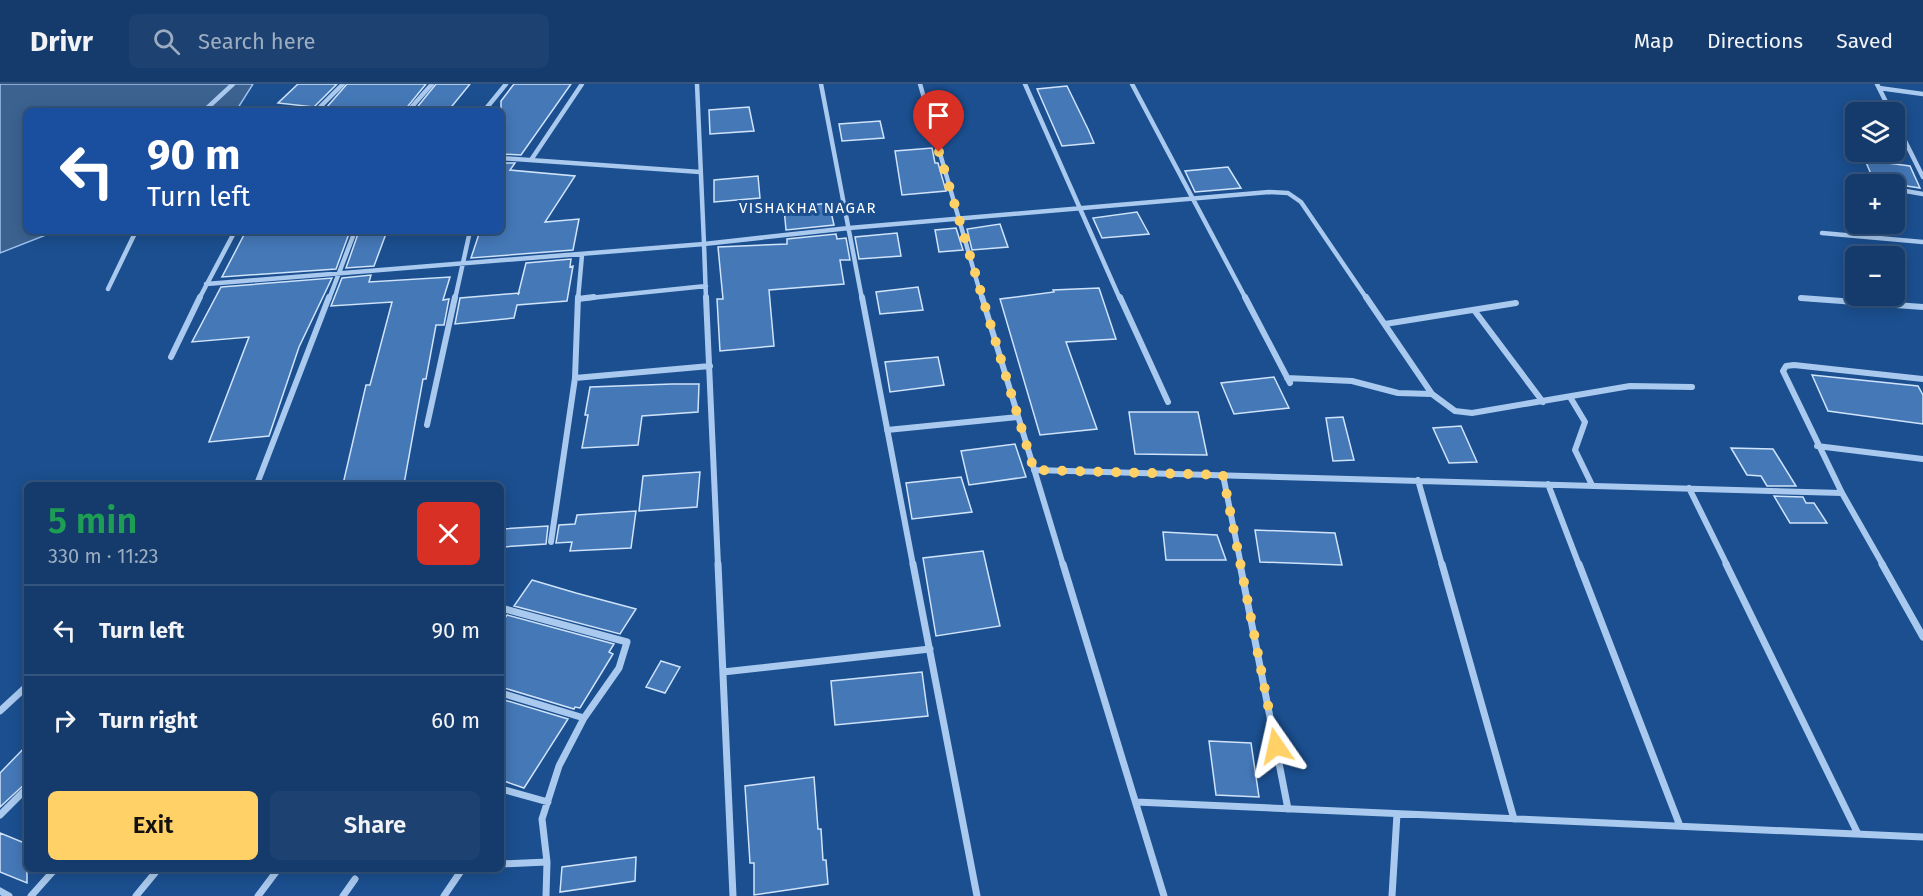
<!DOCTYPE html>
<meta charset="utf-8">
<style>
body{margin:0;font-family:"Fira Sans",sans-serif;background:#1d4271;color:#f1f3f6;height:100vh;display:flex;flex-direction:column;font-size:22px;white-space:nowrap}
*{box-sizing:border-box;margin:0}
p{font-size:20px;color:#9dadc1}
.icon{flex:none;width:33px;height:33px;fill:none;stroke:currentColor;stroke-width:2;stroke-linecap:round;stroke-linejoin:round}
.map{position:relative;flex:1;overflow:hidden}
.panel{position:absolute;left:24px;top:398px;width:480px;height:390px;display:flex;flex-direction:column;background:#143b6b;border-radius:9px;box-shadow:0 3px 15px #0003,0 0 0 2px #33557e}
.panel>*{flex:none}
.top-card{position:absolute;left:24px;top:24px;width:480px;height:126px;border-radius:9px;box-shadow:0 3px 15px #0003,0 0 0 2px #33557e;background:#1a4fa0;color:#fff;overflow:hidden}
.buttons{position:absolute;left:1845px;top:18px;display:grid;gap:12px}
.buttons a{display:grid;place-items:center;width:60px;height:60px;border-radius:9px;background:#143b6b;box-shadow:0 3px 15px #0003,0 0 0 2px #33557e;font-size:30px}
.pin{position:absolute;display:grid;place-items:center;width:51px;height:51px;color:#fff;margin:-62px -26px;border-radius:50% 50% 50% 0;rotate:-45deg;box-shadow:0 0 6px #0007}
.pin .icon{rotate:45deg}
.me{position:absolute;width:66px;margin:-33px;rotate:349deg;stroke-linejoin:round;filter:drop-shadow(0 0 4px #0008)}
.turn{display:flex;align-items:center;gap:21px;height:126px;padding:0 24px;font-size:27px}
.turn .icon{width:78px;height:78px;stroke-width:2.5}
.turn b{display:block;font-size:42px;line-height:51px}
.round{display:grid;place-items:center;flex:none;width:63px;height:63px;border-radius:9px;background:#1d4271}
.summary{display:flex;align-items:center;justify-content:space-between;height:102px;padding:0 24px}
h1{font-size:36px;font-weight:600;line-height:45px;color:#1e9e55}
.cta{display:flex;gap:12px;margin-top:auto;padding:12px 24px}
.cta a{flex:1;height:69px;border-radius:9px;background:#ffd166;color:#111;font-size:24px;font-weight:600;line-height:69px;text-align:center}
.cta a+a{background:#1d4271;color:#f1f3f6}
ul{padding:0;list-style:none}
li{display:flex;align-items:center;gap:18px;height:90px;padding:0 24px;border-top:2px solid #33557e}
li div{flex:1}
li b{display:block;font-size:22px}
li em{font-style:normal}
header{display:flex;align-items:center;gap:36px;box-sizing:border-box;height:84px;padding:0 30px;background:#143b6b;border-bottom:2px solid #33557e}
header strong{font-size:28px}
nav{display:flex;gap:33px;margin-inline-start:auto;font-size:21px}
.search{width:420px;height:54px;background:#1d4271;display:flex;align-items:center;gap:15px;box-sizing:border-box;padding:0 21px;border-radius:9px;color:#9dadc1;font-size:22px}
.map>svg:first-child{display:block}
.water{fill:#3c6290;stroke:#9cc4f0;stroke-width:1.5}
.building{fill:#4478b7;stroke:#cfe3fa;stroke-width:1.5}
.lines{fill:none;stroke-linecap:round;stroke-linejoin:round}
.minor-far2{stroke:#a9c9ee;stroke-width:4.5}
.minor-far1{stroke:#a9c9ee;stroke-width:6}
.minor{stroke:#a9c9ee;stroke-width:7}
.route{stroke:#ffd166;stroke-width:10;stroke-dasharray:0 18}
.labels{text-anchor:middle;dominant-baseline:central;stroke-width:6;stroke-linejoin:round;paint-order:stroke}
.far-neighbourhood-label{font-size:15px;letter-spacing:1.5px;fill:#fff;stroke:#1b4f8f}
</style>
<header>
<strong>Drivr</strong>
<div class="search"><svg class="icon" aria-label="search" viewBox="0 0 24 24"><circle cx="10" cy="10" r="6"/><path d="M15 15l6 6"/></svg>Search here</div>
<nav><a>Map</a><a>Directions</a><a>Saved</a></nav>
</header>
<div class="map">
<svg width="1923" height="812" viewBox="0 0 1923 812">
<rect width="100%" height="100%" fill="#1b4f8f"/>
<path class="water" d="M0 0H253L236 27H27V147H56L0 169Z"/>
<path class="building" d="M298 0H337L314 23 278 19Z
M347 0H426L404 27H326L329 24H326Z
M436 0H470L448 27H414Z
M514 0H571L521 71 501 70V17Z
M1067 2 1088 45 1094 59 1062 62 1037 5Z
M749 23 754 47 710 50 709 26Z
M880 37 884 54 842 57 839 40Z
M932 64 935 79H938L946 107 902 111 895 67Z
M1865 76 1910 82 1920 104 1874 97Z
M501 79H515L510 86 575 92 545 138 579 135 573 166 471 174 480 147H501Z
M1228 83 1241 104 1195 108 1185 87Z
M758 92 760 114 714 118V96Z
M829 119 834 141 786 146 784 124Z
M1137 128 1149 150 1102 154 1093 134Z
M1000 140 1008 163 972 166 967 145Z
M956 144 963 166 939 168 935 146Z
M246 147H350L336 185 222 193Z
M359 147H387L374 182 346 184Z
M897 149 901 172 859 175 855 153Z
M836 150 837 155 846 154 850 176H840L844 200 769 206 774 262 720 267 717 215H723L718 163 787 160V155Z
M571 175 570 183 573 182 567 217 517 221 514 234 455 240 460 214 519 209 518 211 526 179Z
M371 191 369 198 450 193 443 216 449 215 444 241H436L426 295H423L404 400H343L366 301H370L392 218 331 222 342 194Z
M332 194 299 263 269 352 209 358 249 253 192 258 221 203Z
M918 203 923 226 880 230 876 208Z
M1099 204 1116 255 1066 258 1097 345 1040 351 1000 215 1054 208 1053 206Z
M938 273 944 301 890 308 885 278Z
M1812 291 1918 302 1923 311V340L1828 327Z
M1274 293 1289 324 1234 330 1221 299Z
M672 300H699L698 328 642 332 638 361 582 364 588 331H585L590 303Z
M1129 328H1198L1207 371 1135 370Z
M1343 333 1354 376 1333 377 1326 334Z
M1461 342 1477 378 1449 379 1433 344Z
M1015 360 1026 393 969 401 961 367Z
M1731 364 1773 365 1796 402H1767L1761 392 1747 391Z
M700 388 697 423 639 427 643 392Z
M961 393 972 428 912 435 906 399Z
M1774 412 1803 413 1806 419H1814L1827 439H1790Z
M636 427 631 464 570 467 572 458 556 459 559 441 575 440 577 431Z
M548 442 546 460 501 463V445Z
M1255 446 1335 449 1342 481 1260 478Z
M1163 448 1217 451 1226 476H1166Z
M983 467 1000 542 936 552 923 474Z
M532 496 576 509 636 525 620 550 514 522Z
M507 531 614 560 609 568 613 570 580 624 575 623 574 625 501 603V539Z
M661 577 680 583 665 609 646 603Z
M922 588 928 632 835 641 831 597Z
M501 615 568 635 524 704 501 696Z
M1209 657 1251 659 1259 713 1216 711Z
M27 661V698L0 723V689Z
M814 693 818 745H821L823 776H826L828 800 754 811V779H750L745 702Z
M0 749 27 760V799L0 788Z
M636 773 635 797 560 808 562 783Z"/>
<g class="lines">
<path class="minor-far2" d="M697 0 704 160
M821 0 862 215
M920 0 982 215
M1025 0 1120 215
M1132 0 1246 215
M1877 0 1891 28
M1879 4 1923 10
M204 27 233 0
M316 27 343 0
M408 27 432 0
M484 27 506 0
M1894 35 1923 93
M501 74 700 88
M531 76 582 0
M1863 99 1869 100
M1894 105 1923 110
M1822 149 1923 158
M704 160 706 215
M206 200 704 160 849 144 1269 108 1288 109 1301 118 1367 215
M108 205 136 147
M1801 214 1812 215
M199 215 235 147
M329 215 355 147
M455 215 470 147
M578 215 582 171
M580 215 706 202"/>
<path class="minor-far1" d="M706 213 718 481
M862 213 913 481
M982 213 1063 481
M1120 213 1168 318
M1245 213 1290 299
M1366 213 1432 310 1455 327 1472 329 1630 302 1692 303
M1801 214 1923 223
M578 215 594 213
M1474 226 1543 318
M1385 240 1516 219
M171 273 200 213
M575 294 710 282
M1287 294 1352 297 1398 309 1432 310
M1570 313 1585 338 1575 366 1592 401
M427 341 455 213
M887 346 1018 333
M1817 362 1923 375
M1034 386 1842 409
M1223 391 1241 481
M1418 396 1442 481
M257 400 329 213
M1548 400 1579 481
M1689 404 1727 481
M551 458 575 294 578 213
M1883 481 1842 409 1783 287 1786 282 1794 281 1923 295"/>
<path class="minor" d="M718 480 733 812
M913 480 977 812
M1063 480 1164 812
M1240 480 1288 725
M1442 480 1514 735
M1579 480 1680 742
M1726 480 1858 750
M1882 480 1923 553
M501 524 627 558 619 584 584 634 559 682 542 735 547 778
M723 588 930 565
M501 609 584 634
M0 627 27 602
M501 705 548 718
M1136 718 1923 753
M0 731 27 704
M501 780 547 778 546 812
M0 807 9 812
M31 812 56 784
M136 812 159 784
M258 812 279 784
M343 812 355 795
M444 812 463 784
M1392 812 1397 730"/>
</g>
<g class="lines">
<path class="route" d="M939 68 1034 386 1223 391 1276 662"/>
</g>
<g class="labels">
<g class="far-neighbourhood-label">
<text x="808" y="124">VISHAKHA NAGAR</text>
</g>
</g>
</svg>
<div class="buttons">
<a><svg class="icon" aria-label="layers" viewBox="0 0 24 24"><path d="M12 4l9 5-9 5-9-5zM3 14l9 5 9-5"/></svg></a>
<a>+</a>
<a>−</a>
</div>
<div class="pin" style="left:939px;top:68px;background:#d93025"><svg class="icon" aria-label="arrive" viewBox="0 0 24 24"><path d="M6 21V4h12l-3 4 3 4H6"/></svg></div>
<svg class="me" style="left:1276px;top:662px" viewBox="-20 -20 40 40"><path d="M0-17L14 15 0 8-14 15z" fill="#ffd166" stroke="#fff" stroke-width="4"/></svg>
<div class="top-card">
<div class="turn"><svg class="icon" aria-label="left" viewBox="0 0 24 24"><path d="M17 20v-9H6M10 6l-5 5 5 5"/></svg><div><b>90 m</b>Turn left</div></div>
</div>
<section class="panel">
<div class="summary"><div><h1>5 min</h1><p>330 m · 11:23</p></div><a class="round" style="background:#d93025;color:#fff"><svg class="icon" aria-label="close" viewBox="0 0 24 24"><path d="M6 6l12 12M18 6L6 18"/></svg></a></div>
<ul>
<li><svg class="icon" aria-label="left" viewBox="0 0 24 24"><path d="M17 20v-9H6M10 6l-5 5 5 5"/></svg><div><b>Turn left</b></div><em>90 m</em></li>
<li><svg class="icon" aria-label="right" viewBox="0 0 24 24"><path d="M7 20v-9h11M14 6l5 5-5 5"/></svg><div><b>Turn right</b></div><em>60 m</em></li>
</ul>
<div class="cta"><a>Exit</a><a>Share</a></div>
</section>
</div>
